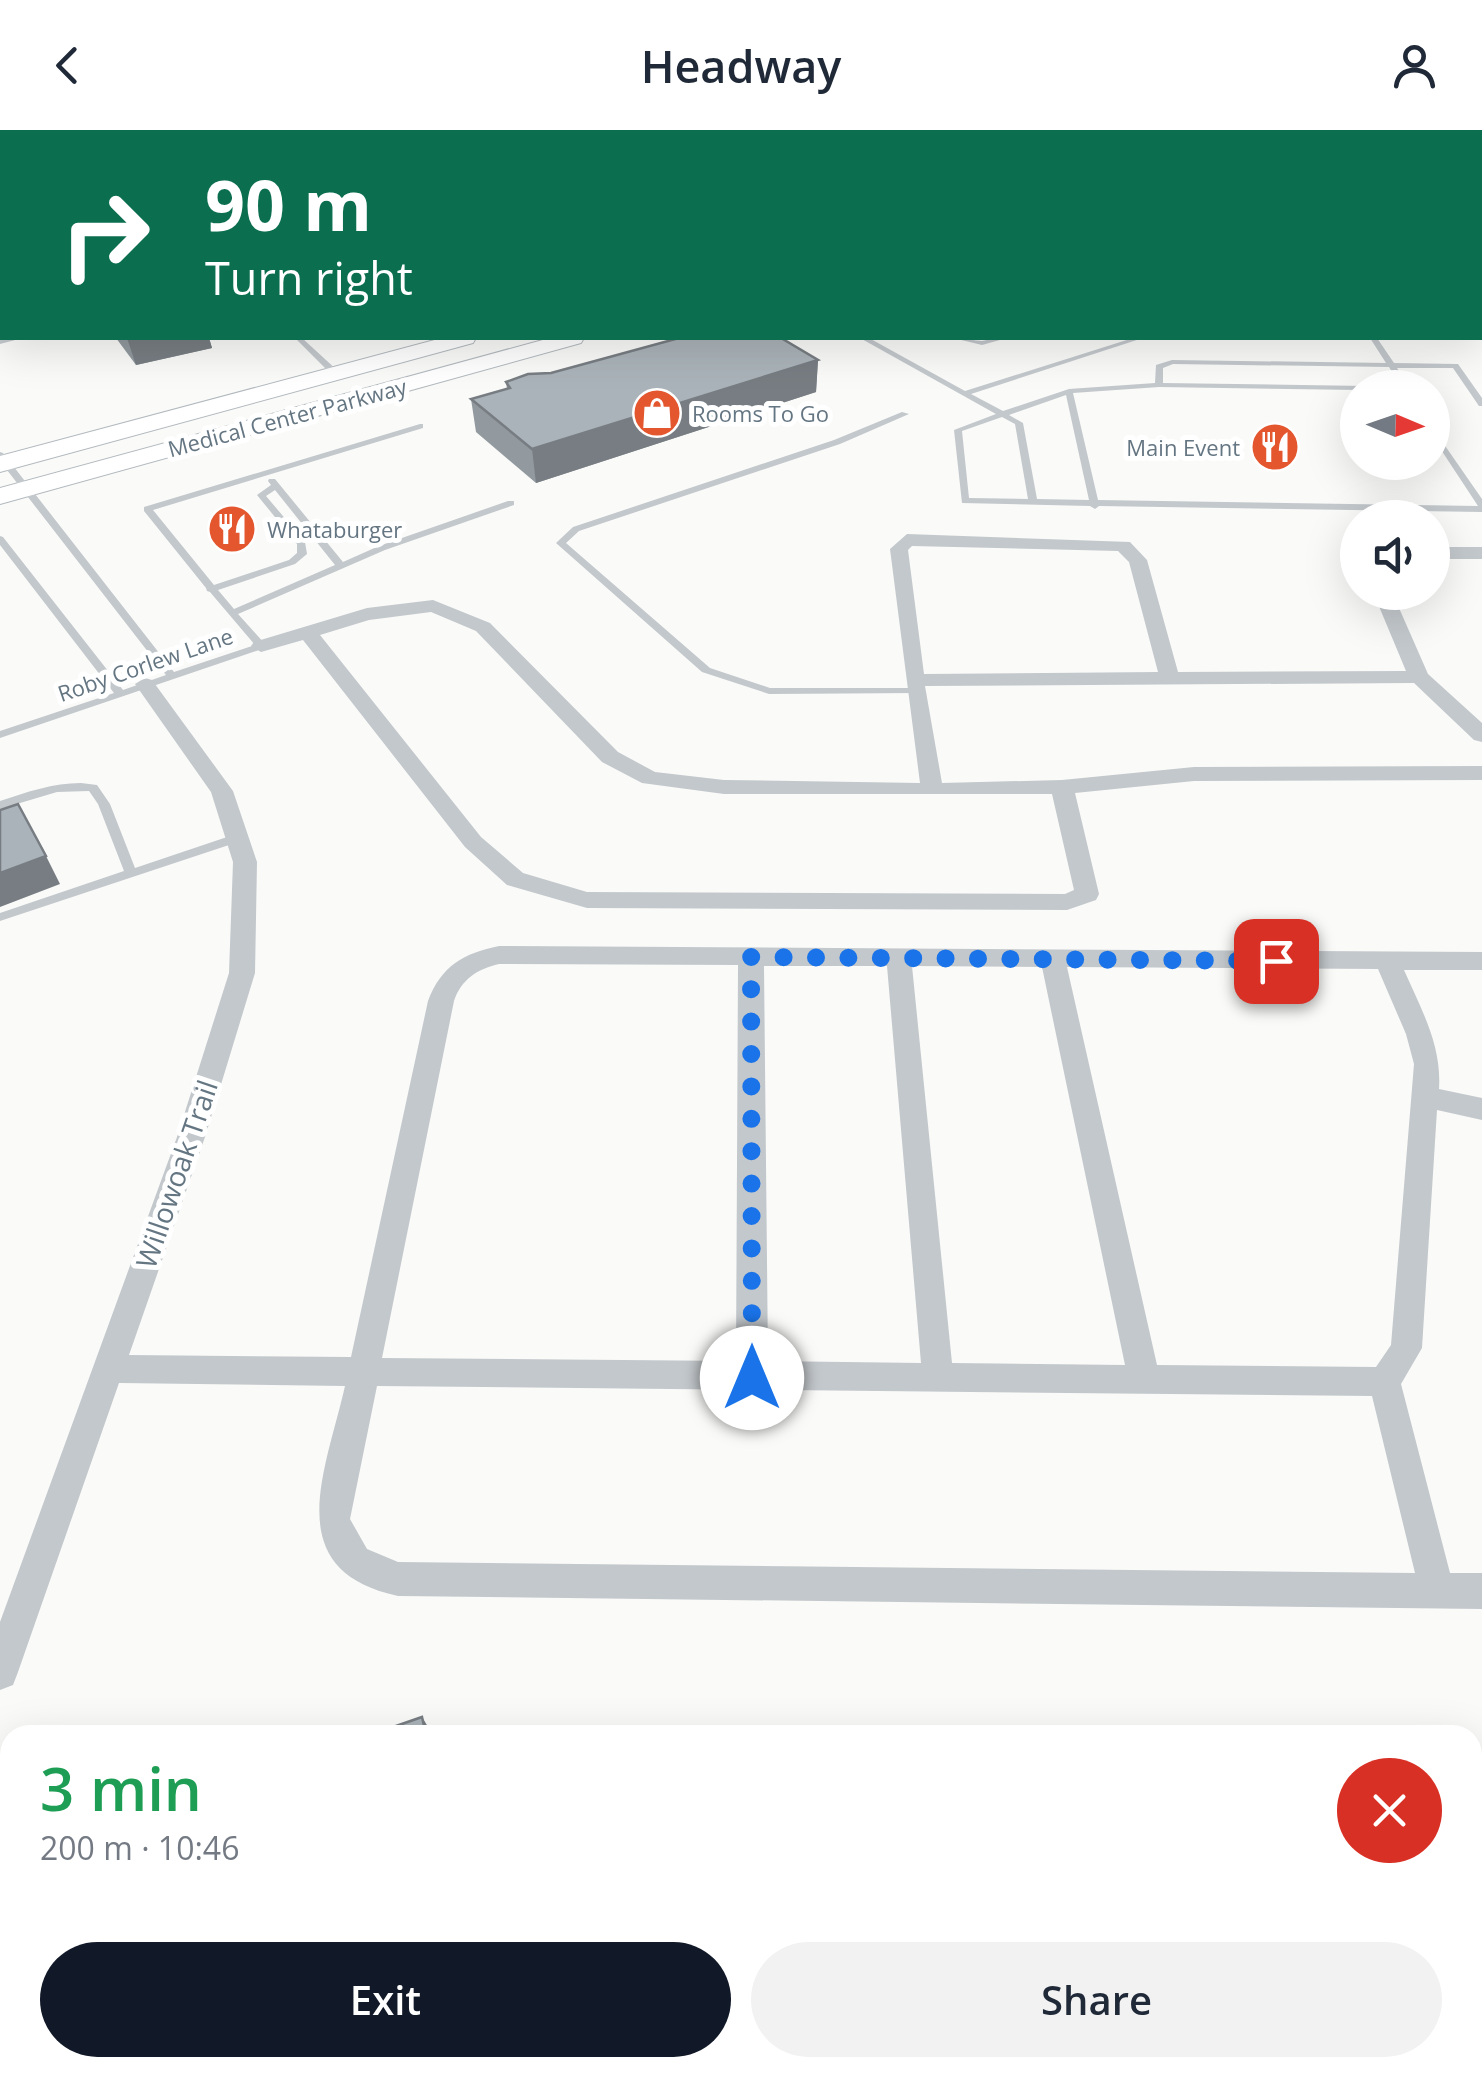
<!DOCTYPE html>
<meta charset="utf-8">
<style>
body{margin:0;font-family:"Open Sans",sans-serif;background:#f2f2f3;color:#1f2937;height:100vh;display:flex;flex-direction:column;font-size:38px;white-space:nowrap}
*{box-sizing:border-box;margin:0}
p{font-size:32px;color:#747a83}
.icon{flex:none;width:55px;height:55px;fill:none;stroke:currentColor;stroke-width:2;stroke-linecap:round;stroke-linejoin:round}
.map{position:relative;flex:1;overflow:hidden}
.sheet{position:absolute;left:0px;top:1595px;width:1482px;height:352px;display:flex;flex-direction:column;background:#fff;border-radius:30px 30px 0 0;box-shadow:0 10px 40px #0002}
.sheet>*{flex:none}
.hud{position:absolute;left:0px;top:0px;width:1482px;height:210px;box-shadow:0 10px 40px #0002;background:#0b6e4f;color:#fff;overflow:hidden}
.needle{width:65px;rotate:92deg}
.fabs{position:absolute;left:1340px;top:240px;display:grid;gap:20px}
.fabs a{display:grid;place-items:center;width:110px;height:110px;border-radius:50%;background:#fff;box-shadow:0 10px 40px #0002;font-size:50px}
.pin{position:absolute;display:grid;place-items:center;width:85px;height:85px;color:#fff;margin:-42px;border-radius:20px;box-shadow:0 5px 15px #0006}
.me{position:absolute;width:110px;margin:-55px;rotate:0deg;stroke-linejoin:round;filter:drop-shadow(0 0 8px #0008)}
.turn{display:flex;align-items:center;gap:35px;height:210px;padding:0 40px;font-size:45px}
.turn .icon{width:130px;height:130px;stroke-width:2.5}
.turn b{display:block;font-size:70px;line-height:85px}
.round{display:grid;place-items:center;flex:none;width:105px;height:105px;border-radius:52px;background:#f2f2f3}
.overview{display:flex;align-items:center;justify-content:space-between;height:170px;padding:0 40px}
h1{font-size:60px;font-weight:600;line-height:75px;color:#1e9e55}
.action{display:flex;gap:20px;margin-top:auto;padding:20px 40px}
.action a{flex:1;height:115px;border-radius:60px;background:#111827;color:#fff;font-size:40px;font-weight:600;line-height:115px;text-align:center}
.action a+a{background:#f2f2f3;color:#1f2937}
header{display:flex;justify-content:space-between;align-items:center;height:130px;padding:0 40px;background:#fff;font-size:45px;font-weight:600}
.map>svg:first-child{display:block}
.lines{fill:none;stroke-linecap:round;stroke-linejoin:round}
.secondary-casing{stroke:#b3babf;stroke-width:2}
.service{fill:#c3c8cc;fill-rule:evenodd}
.minor{fill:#c3c8cc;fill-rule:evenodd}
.secondary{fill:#fff;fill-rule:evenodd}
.wall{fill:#929a9f}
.shaded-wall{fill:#777d82}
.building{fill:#aab3b9;stroke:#777d82;stroke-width:2.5}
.route{stroke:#1a73e8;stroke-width:18;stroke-dasharray:0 32.4}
.labels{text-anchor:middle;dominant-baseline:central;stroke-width:10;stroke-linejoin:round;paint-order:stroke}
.far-poi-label{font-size:22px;fill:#657683;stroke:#fff;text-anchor:start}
.far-street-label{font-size:22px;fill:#657683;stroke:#fff}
.street-label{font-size:28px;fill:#657683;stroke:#fff}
</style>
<header><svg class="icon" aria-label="back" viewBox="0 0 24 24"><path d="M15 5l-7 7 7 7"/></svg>Headway<svg class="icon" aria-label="person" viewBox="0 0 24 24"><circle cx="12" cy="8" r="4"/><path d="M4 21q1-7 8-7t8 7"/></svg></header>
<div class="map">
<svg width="1482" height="1946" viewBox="0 0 1482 1946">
<rect width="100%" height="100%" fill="#fafaf8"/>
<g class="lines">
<g class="secondary-casing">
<path id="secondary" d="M442 208H476L473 213 0 342V326Z
M550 208H584L581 213 0 374V358Z"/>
</g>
<path class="service" d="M38 0H46L48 2H41Z
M529 0H537L539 2H532Z
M1367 0H1374L1376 2H1370Z
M0 151H2V157H0Z
M11 208H23L0 214V210Z
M295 208H302L338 241V245H332Z
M860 208H869L965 261 1133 208H1143L971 264 1003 281 1069 259 1155 253 1156 235 1172 230 1386 233 1370 208H1377L1394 233 1458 234 1482 268V276H1479L1453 238H1397L1410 258H1402L1389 237 1173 234 1163 238V253L1366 256 1370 258H1358V260L1159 257 1073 263 1098 370 1478 376 1432 306V297L1482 369V382L1099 376 1095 379 1090 376 962 373 954 300 996 284ZM1066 265 1089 370 1037 369 1023 293 1009 285ZM1002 287 1015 294 1028 369 969 368 962 301Z
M953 208 982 211 996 208H1007L982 215Z
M902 282 909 284 840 314 579 401 566 413 710 538 770 558H915L919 559V563L769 564 702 542 556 413 573 397 834 310Z
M420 294H423V298L153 380 214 455 289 430 297 423V414L257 365 271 355 268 351 269 349H275L343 432 379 416 508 371H514V375L385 420 238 484 265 514V518L0 608V601L114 563 0 415V406L3 407 123 560 166 545 0 331V322L3 323 174 542 255 515 210 462 207 461 206 458 144 381V377ZM275 360 335 435 234 479 218 460 295 434 307 424 305 412 266 366Z
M81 653 97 655 110 674 135 738 233 705 237 704 243 708 241 711 0 791V783L124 741 98 674 89 661 57 662 0 679V671C27 662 53 653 81 653Z"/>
<path class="minor" d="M709 0H725L726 2H711Z
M1405 0H1420L1421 2H1407Z
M1480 47 1482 48V56L1480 55Z
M1480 194H1482V204H1480Z
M907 404 1130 412 1147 430 1178 542 1406 541 1373 462H1392L1428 544 1482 593V612L1474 610 1414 553 925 556 942 653 1062 650 1194 637 1482 636V650L1194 651 1075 663 1099 764 1096 770 1067 780 587 778 507 755 465 717 303 510 261 522 251 516 254 512 367 478 433 470 490 493 618 622 655 642 724 650 920 653 890 419ZM912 416 1118 421 1129 432 1158 542 924 544 908 420ZM431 482 476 501 602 632 642 653 724 664H1052L1074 760 1065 764 587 762 523 743 481 707 320 505 369 490Z
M1432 417H1482V429H1432Z
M145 548 152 550 233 661 257 732 255 843 205 1007 129 1225 351 1227 428 871C441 836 464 823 499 816L1482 822V840H1404C1421 879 1442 915 1439 959L1482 968V990L1437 980 1422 1218 1401 1254 1450 1443H1482V1479L398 1466C278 1440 326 1341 345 1256L119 1253 18 1542 13 1555 0 1560V1492L177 1007 229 843 233 732 211 662 135 554ZM499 834 738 835 736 1231 382 1228 454 871C461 850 477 839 499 834ZM764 836H887L921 1233 768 1231ZM912 836 1042 837 1125 1235 952 1233ZM1067 837 1378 839 1406 904 1414 934 1391 1215 1376 1237 1157 1235ZM377 1256 1372 1266 1415 1443 398 1432 367 1419 350 1389Z"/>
<use href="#secondary" class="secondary"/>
</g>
<path class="wall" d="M0 0 2 2V124L0 122Z
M175 0H446V2H178Z
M879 0H967L966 2H879Z
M116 208H209L212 218 136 235Z
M818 230 816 262 536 353 476 302 471 269 507 259 506 252Z"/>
<path class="shaded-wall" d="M256 0H282V2H245Z
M286 0H446V2H286Z
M945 0H967L966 2H940Z
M127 208H209L212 218 136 235Z
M818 230 816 262 536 353 532 319Z
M46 726 60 754 0 777V743Z
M422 1587 433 1605H426Z
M212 1938H272L251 1946H233L208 1939Z"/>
<path class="building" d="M0 0H39L43 2H2V103L0 101Z
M235 0H256L245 2H240Z
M893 0H945L940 2H903Z
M679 208H781L818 230 532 319 471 269 510 258 506 252 528 244 551 243Z
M18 674 46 726 0 743V680Z
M422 1587 426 1605H370Z
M318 1938H744L746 1946H319Z
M779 1938H1206L1188 1946H777Z"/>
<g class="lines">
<path class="route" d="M752 1248 751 827 1276 831"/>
</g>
<defs>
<g id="shop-disc" transform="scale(2.5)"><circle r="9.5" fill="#e4572e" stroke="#fff"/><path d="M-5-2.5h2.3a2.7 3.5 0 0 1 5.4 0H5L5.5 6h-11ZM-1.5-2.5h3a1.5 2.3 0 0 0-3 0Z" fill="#fff"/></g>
<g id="restaurant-disc" transform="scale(2.5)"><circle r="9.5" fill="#e4572e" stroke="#fff"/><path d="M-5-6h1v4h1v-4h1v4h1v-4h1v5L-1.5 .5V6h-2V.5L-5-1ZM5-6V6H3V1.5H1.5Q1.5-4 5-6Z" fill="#fff"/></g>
</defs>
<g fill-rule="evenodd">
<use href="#shop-disc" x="657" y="283"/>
<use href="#restaurant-disc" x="1275" y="317"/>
<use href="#restaurant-disc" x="232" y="399"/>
</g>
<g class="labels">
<g class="far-poi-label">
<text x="692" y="283">Rooms To Go</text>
<text x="1240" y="317" text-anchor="end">Main Event</text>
<text x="267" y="399">Whataburger</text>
</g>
<g class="far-street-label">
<text transform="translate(287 287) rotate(-15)">Medical Center Parkway</text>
<text transform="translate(145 534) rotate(-19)">Roby Corlew Lane</text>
</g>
<g class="street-label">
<text transform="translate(176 1044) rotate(-71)">Willowoak Trail</text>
</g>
</g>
</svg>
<div class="fabs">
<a><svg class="needle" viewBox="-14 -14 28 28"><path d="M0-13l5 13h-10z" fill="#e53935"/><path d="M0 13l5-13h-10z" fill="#747a83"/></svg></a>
<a><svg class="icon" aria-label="sound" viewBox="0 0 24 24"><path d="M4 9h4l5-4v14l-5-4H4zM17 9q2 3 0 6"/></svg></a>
</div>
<div class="pin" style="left:1276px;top:831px;background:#d93025"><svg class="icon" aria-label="arrive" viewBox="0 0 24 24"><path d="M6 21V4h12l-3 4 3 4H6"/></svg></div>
<svg class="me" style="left:752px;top:1248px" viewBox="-20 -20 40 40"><circle r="19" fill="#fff"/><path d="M0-13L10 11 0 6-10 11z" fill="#1a73e8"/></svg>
<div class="hud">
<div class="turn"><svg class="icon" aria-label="right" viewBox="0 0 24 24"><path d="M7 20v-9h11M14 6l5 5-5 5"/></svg><div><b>90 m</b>Turn right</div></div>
</div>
<section class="sheet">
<div class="overview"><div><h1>3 min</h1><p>200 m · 10:46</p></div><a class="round" style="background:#d93025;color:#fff"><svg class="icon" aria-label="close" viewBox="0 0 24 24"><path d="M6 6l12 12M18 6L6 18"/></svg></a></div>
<div class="action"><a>Exit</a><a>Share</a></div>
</section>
</div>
